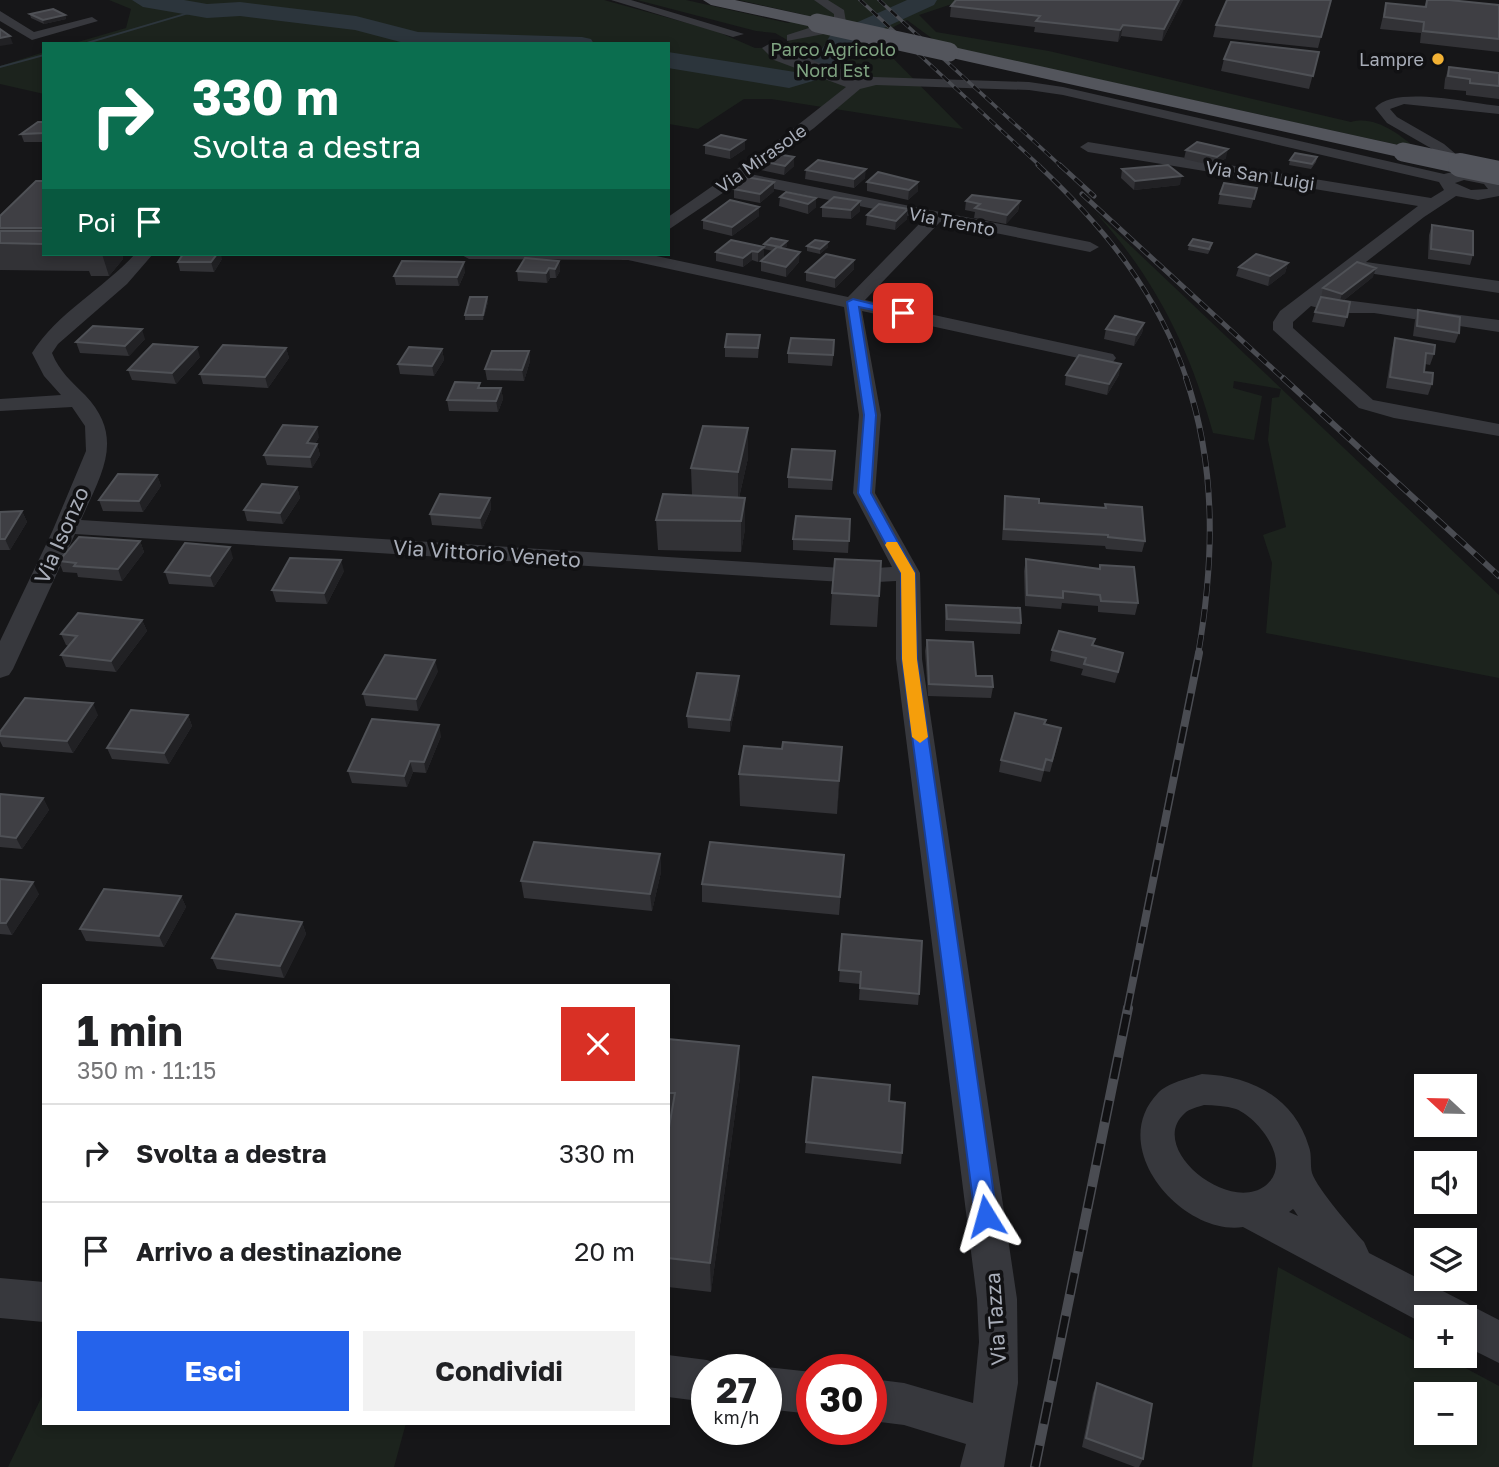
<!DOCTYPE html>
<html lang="it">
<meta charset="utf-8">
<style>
body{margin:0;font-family:"Golos Text",sans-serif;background:#f2f2f2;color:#202124;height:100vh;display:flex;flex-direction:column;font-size:26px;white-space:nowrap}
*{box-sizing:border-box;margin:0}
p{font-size:23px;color:#757577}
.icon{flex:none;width:38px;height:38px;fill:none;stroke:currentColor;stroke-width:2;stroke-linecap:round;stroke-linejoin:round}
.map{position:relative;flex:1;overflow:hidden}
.side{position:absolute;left:42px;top:984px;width:628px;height:441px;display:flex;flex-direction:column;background:#fff;border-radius:0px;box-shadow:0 4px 10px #0003}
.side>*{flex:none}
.hud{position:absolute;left:42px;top:42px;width:628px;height:214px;border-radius:0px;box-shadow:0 4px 10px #0003;background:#0b6e4f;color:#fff;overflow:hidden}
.needle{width:46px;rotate:292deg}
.controls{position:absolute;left:1414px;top:1074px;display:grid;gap:14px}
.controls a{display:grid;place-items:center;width:63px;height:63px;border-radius:0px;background:#fff;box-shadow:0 4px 10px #0003;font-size:35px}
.speed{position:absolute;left:691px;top:1354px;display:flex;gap:14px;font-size:35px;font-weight:700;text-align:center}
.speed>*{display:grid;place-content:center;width:91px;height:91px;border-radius:50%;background:#fff;box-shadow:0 4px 10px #0003;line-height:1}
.speed small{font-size:18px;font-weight:400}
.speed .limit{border:10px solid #d22;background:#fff;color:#111}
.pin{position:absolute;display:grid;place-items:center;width:60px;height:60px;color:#fff;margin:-30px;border-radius:14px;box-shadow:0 4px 10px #0006}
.me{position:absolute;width:77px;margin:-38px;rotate:352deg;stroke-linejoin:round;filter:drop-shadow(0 0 5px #0008)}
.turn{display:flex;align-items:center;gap:24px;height:147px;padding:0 35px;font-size:32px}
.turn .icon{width:91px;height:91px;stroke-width:2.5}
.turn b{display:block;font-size:49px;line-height:60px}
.then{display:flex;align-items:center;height:66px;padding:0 35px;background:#0003;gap:14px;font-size:26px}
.round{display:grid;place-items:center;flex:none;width:74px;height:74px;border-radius:0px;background:#f2f2f2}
.head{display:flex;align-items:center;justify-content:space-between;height:119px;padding:0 35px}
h1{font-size:42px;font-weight:700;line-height:52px}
.cta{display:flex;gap:14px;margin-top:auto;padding:14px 35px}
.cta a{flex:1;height:80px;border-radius:0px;background:#2563eb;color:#fff;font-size:28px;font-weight:700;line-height:80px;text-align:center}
.cta a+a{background:#f2f2f2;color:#202124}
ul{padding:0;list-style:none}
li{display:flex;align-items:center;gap:21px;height:98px;padding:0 35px;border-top:2px solid #e0e0e0}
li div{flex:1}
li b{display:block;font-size:26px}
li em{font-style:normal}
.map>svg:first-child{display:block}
.green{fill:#1c231d;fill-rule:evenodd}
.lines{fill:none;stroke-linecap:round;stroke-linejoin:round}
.stream{fill:#2c353c;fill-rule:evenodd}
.river{fill:#2c353c;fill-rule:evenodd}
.minor{fill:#37383d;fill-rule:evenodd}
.primary{fill:#53555c;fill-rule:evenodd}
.rail-far4-casing{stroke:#4a4c52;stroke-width:3.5}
.rail-far3-casing{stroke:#4a4c52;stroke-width:5}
.rail-far2-casing{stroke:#4a4c52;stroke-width:6}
.rail-far1-casing{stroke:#4a4c52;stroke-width:8}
.rail-casing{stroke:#4a4c52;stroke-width:10}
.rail-far4{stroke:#111113;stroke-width:2.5;stroke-dasharray:8;stroke-linecap:butt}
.rail-far3{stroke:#111113;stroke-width:3.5;stroke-dasharray:10;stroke-linecap:butt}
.rail-far2{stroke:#111113;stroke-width:4.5;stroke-dasharray:13;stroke-linecap:butt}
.rail-far1{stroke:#111113;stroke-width:5;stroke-dasharray:17;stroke-linecap:butt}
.rail{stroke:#111113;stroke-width:7;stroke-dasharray:22;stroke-linecap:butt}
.primary-bridge-far1{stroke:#53555c;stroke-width:19}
.primary-bridge{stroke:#53555c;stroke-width:24}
.wall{fill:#323236}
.shaded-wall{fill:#212124}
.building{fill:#3f3f44;stroke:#4f5156;stroke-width:2}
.route{fill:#2563eb;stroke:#184099;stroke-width:2}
.slow{fill:#f59e0b}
.poi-dot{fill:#f2b134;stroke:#111113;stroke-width:2.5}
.labels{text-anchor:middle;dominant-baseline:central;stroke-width:7;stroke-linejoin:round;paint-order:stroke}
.far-park-label{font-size:18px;fill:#7fa381;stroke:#111113}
.far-poi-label{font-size:18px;fill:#a8adb8;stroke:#111113;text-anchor:end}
.far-street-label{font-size:18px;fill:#a8adb8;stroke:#111113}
.street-label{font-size:21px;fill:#a8adb8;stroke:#111113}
</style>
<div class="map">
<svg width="1499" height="1467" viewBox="0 0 1499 1467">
<rect width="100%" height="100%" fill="#161618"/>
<path class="green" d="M109 0H604L716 31 755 48 782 47 789 41 775 33 756 31 637 0H686L788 23 805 15 739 0H964L919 15 936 32 1049 51 1351 122C1375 115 1399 134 1417 149L941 45 907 20 888 30 879 44 963 129 771 99H744L698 129 669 124 668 44H71L126 28 131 9Z
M44 52V94L0 84V66Z
M1095 212 1499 595V678L1266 633 1272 563 1263 535 1286 527 1268 440 1272 398 1279 397 1281 389 1234 381 1233 388 1262 396 1254 440 1213 433C1190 348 1154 277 1095 212Z
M1278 1267 1426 1347V1356H1443L1499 1386V1467H1252ZM1426 1395H1465V1433H1426Z
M44 1392V1423H406L394 1467H8Z"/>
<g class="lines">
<path class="stream" d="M199 9 202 10 87 44H80Z
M44 54V56L0 68V66Z"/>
<path class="river" d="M132 0H184L207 4 240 2 356 16 418 32 582 37 591 39 594 44H408L355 30 240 16 207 18 143 7Z
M907 0H937L934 5 851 43 836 67 823 78 789 88 668 68V52L795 72 818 56 831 34Z"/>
<path class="minor" d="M611 0H631L744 34 733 37Z
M814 0H828L844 10 846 22 829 33 787 41V35L834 20V14Z
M0 11 34 32 92 17 98 21 32 40 0 21Z
M769 44H780L823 65 874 77 1029 82 1063 87 1444 174 1457 171 1434 150 1387 123 1375 108C1395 85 1469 103 1499 106V114L1404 104 1390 109 1397 117 1444 144 1478 173 1495 177 1499 181V196L1478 200 1456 196 1424 217 1366 262 1499 281V293L1355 271 1322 297 1499 320V332L1374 313H1337L1311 306 1293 322V328L1373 400 1499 424V436L1394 418 1359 408 1273 330V322L1280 311 1418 206 1088 152 1080 147 1088 142 1431 198 1444 190 1439 182 1063 95 1029 90 876 85 860 89 814 128 750 174 1090 242 1099 247 1090 252 940 222 865 300 1113 354 1116 358 1113 362 1106 364 862 311 881 415 875 493 920 573 922 659 1017 1299 1018 1383 1004 1467H960L966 1444 904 1425 872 1421V1379L904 1383 973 1403 979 1342 977 1299 896 659V581L859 583 75 534 13 669 9 675 0 678V641L52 532 86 451 85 426 72 407 0 411V399L61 395 44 376 32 353C57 313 103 289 135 254H153L127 284 58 344 52 353C59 371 72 382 85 395 126 438 101 474 81 520L859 569 892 567 853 493 859 415 844 307 628 260 469 259 460 254H647L848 297 924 219 739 182 668 230V217L780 139 846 87 774 60 762 48ZM1464 180 1484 184 1488 189 1471 190 1455 183Z
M1202 1074C1251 1076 1294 1097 1309 1147 1312 1155 1310 1165 1312 1173 1318 1190 1351 1227 1364 1242L1369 1253 1499 1320V1363L1465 1346V1318H1426V1325L1243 1227C1183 1236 1105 1148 1158 1093 1167 1083 1189 1078 1202 1074ZM1204 1105C1214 1105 1226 1106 1236 1109 1260 1119 1294 1164 1265 1186 1227 1214 1146 1147 1185 1113 1189 1109 1198 1107 1204 1105ZM1293 1209 1294 1210 1298 1216 1289 1212Z
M0 1278 44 1282V1322L0 1318Z
M668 1355 707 1360 722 1366 723 1370H707V1402L668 1397Z
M766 1367 812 1372V1414L766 1409V1370H758Z"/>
<path class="primary" d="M703 0H735L823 19 826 23 817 28 711 5Z
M949 46 1403 146 1414 152 1403 158 943 56 940 52Z"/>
<g class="rail-far4-casing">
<path id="rail-far4" d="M860 0 1040 166
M879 0 1061 166"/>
</g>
<g class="rail-far3-casing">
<path id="rail-far3" d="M1038 165C1104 227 1158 293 1187 380
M1060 165 1094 196
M1082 194 1285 380"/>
</g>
<g class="rail-far2-casing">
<path id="rail-far2" d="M1186 378C1217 469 1214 562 1198 655
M1283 378 1499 576"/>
</g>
<g class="rail-far1-casing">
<path id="rail-far1" d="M1127 1010 1199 653"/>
</g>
<g class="rail-casing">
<path id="rail" d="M1035 1467 1128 1008"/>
</g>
<use href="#rail-far4" class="rail-far4"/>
<use href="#rail-far3" class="rail-far3"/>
<use href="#rail-far2" class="rail-far2"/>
<use href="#rail-far1" class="rail-far1"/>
<use href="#rail" class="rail"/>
<path class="primary-bridge-far1" d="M817 23 949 52
M1403 152 1468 166"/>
<path class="primary-bridge" d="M1460 165 1499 173"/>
</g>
<path class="wall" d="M1183 0 1162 41 1121 36 1118 42 1034 32 1035 27 950 17 951 6Z
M1331 0 1318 48 1213 37 1216 25Z
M1427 0H1460L1459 1 1499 5V52L1420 43 1421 33 1380 29 1386 3 1424 7Z
M30 14 65 15 66 19 44 24 31 18Z
M1319 52 1309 89 1221 71 1224 59Z
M1449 67 1499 73V99L1466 95V91L1444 89 1445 79Z
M44 122V142H24L21 134Z
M745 140V149L730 159 705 154V145Z
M1186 150 1226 158 1215 166 1184 159Z
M794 157V166L784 175 761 170V161Z
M1317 157 1316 162 1311 169 1289 165 1290 160Z
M1122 169 1180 185 1134 190 1121 178Z
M806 170 865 178 854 188 805 179Z
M44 181V254H122L123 259 109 276H91L89 271 0 270V216Z
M867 182H918V191L908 200 867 191Z
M1257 188 1251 208 1218 204 1220 194Z
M734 189 774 191 760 203 734 198Z
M780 197 816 198V207L808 214 779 206Z
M966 201H1020L1018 211 1006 224 974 218 975 212 965 210Z
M822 207 860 211 851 219 822 217Z
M867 215 907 219 895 230 866 225Z
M759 216 732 236 703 229V220Z
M1432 225 1473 255 1470 265 1428 259 1429 235Z
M764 244 787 246 783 249 799 262 786 277 761 271V261L773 251 764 249V256L758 262 752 260 743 267 716 261V252L764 247Z
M1189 245 1211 248 1208 254 1188 250Z
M807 246 828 247 820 254 807 251Z
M222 259 214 272 180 271 178 262Z
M854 260V269L835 288 806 281V272Z
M559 261 560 271 556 278H550L547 283 518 281 517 271Z
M1288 263 1285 273 1268 286 1236 276 1239 267Z
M465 272 459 286 396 285 394 276Z
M1373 277 1343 301 1347 317 1344 327 1312 322 1315 312 1321 298 1323 288Z
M487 297 488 302 483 320H465V315Z
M1418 310 1459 333 1455 343 1413 336 1415 320Z
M1144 323 1142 333 1134 346 1104 339 1106 329Z
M1395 338 1434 354 1430 365 1425 364 1424 372 1432 384 1428 395 1386 388 1392 349Z
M145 339 129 356 80 353 76 342Z
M759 345 758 358 725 357V347Z
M286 348 289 358 268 388 203 384 200 374Z
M442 349 444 360 434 376 400 374 398 364Z
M529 351 530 361 524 381 487 380 485 369Z
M834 351 832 366 788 363V353Z
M200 357 176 384 132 380 128 370Z
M1066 375H1119L1107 395 1065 385Z
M480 383V388H501L503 399 498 412 449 411 447 400Z
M748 428V458L739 498 745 529 741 552 658 550 656 520 692 495 691 468Z
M319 437 315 444H317L320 455 312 468 267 465 264 455Z
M835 451 832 490 788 488V477Z
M157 475 161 486 143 512 103 511 99 500Z
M297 487 300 498 283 524 247 521 244 510Z
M1005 496 1039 503 1105 508V504L1145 541 1142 552 1106 549 1105 546 1002 540 1004 507Z
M490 498 491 509 482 529 432 525 430 514Z
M22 511 27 522 10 550H0V512Z
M850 519 848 553 793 550V539Z
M140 541 144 552 122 581 78 577 77 573 63 572 59 561Z
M233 558 214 587 169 584 165 572Z
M1026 559 1099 569 1100 565 1138 603 1135 615 1098 612V606L1062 603 1061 609 1025 606 1024 571Z
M881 561 877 627 830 625 832 593Z
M344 571 327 604 276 602 272 590Z
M946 605 1021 623 1020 634 945 631V616Z
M142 620 147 631 116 672 66 667 61 655 69 646 66 645 61 634Z
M1095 639 1093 646 1121 664 1115 683 1081 675 1083 669 1050 661 1052 650Z
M927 640 976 676 993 687 991 698 928 696 925 651Z
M438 671 418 711 366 706 363 694Z
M739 688 730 732 688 728 687 716Z
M98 715 73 753 3 747 0 741V732Z
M188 715 192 726 169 764 112 759 107 748Z
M1046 720 1045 724 1059 739 1050 772 1044 771 1041 782 999 772 1001 760Z
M441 736 426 773 413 772 407 787 352 783 348 771Z
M842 747 837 814 740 806 739 774 782 749Z
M0 794 43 798 49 810 22 849 0 847Z
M660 854 661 872 652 911 524 898 521 881Z
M844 855 839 915 702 902V884Z
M0 879 39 894 12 935 0 934Z
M181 896 186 907 164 947 86 941 80 929Z
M302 922 306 934 284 978 217 969 212 958Z
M842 934 919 994 918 1005 859 1000 860 984 839 982Z
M668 1039 739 1046 740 1077 711 1292 668 1287V1133L670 1124 668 1123Z
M806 1142 902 1153 901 1164 805 1153Z
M1097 1383 1143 1459 1139 1467H1135L1082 1447 1093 1393Z"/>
<path class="shaded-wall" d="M1179 0H1183L1162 41 1164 29Z
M65 15 66 19 44 24 43 20Z
M1123 25 1121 36 1118 42 1120 30Z
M10 36 13 44 0 46V38Z
M745 140V149L730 159V150Z
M1228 149 1226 158 1215 166 1217 157Z
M794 157V166L784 175 785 166Z
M866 169 865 178 854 188V179Z
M1182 176 1180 185 1134 190 1135 181Z
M774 182V191L760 203V194Z
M918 182V191L908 200 909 190Z
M816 198V207L808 214V204Z
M860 201V211L851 219V210Z
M1020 201 1018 211 1006 224 1007 215Z
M759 207V216L732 236V227Z
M908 209 907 219 895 230 896 221Z
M787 241V246L780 252V247Z
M828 242V247L820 254V249Z
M764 247V256L758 262V252Z
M752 251V260L743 267V258Z
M800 252 799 262 786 277V267Z
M102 254H122L123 259 109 276Z
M217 254H221L222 259 214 272 211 262Z
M854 260V269L835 288V278Z
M559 261 560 271 556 278 555 269Z
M464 262 465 272 459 286 457 277Z
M1288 263 1285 273 1268 286 1270 276Z
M549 268 550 278 547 283 546 273Z
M1376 268 1373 277 1339 304 1342 294Z
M487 297 488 302 483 320V315Z
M1144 323 1142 333 1134 346 1136 335Z
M142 329 145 339 129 356 125 346Z
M197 347 200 357 176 384 172 373Z
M286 348 289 358 268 388 265 377Z
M442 349 444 360 434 376 432 366Z
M529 351 530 361 524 381 522 370Z
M1121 364 1119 375 1107 395 1109 384Z
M501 388 503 399 498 412 496 401Z
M317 427 319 437 309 454 307 443Z
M748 428V458L738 502V472Z
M317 444 320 455 312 468 310 457Z
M157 475 161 486 143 512 139 501Z
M297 487 300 498 283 524 280 513Z
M490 498 491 509 482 529 480 518Z
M745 498V529L741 552V521Z
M22 511 27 522 10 550 5 539Z
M140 541 144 552 122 581 118 569Z
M230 547 233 558 214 587 210 576Z
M341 560 344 571 327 604 324 593Z
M142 620 147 631 116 672 111 661Z
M435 660 438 671 418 711 416 699Z
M739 676V688L730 732V720Z
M93 703 98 715 73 753 67 741Z
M188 715 192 726 169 764 164 753Z
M439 725 441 736 426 773 424 762Z
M842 747 840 779 837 814 839 781Z
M410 761 413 772 407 787 404 776Z
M43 798 49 810 22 849 16 838Z
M660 854 661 872 652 911 650 894Z
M33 882 39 894 12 935 6 923Z
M181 896 186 907 164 947 159 936Z
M302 922 306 934 284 978 280 966Z
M739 1046 740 1077 711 1292 710 1263Z"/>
<path class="building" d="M956 0H1179L1164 29 1123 25 1120 30 1036 21 1040 16 951 6Z
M1227 0H1331L1321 37 1216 25Z
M1427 0H1449L1499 5V39L1423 31 1424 22 1384 17 1386 3 1426 7Z
M53 9 65 15 43 20 30 14Z
M0 29 10 36 0 38Z
M1231 42 1319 52 1313 76 1224 59Z
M1449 67 1499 73V86L1470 83V79L1448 76Z
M38 122H44V133L21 134Z
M721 135 745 140 730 150 705 145Z
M1197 142 1228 149 1217 157 1186 150Z
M771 153 794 157 785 166 761 161Z
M1295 153 1317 157 1312 164 1290 160Z
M818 160 866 169 854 179 806 170Z
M1168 165 1182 176 1135 181 1122 169Z
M878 172 918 182 909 190 867 182Z
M746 177 774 182 760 194 734 189Z
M36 181H44V228H0V216Z
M1224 183 1257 188 1254 199 1220 194Z
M786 192 816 198 808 204 780 197Z
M972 195 1020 201 1007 215 975 208 980 204 966 201Z
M834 197 860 201 851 210 822 207Z
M730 200 759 207 732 227 703 220Z
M879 204 908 209 896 221 867 215Z
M1432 225 1473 231V255L1431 249Z
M0 231H44V244L0 243Z
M771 238 787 241 780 247 764 244Z
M1193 239 1212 243 1209 249 1189 245Z
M731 240 764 247 758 252 752 251 743 258 716 252Z
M815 240 828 242 820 249 807 246Z
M777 247 800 252 786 267 761 261Z
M183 254H217L211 262H178Z
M826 254 854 260 835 278 806 272Z
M1256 254 1288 263 1270 276 1239 267Z
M525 258 559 261 555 269 549 268 546 273 517 271Z
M402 261 464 262 457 277 394 276Z
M1357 262 1376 268 1342 294 1323 288Z
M470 297H487L483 315H465Z
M1321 297 1350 302 1347 317 1315 312Z
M1418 310 1460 317 1459 333 1417 326Z
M1115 316 1144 323 1136 335 1106 329Z
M93 326 142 329 125 346 76 342Z
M727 334 760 335 758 348 725 347Z
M791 338 834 340 833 355 788 353Z
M1395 338 1435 345 1434 354 1426 353 1424 372 1433 373 1432 384 1390 377Z
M153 344 197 347 172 373 128 370Z
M223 345 286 348 265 377 200 374Z
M409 347 442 349 432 366 398 364Z
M492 351H529L522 370 485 369Z
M1079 355 1121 364 1109 384 1066 375Z
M455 382 480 383 478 388H501L496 401 447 400Z
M283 425 317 427 307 443 317 444 310 457 264 455Z
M703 426 748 428 738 472 691 468Z
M792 449 835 451 832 480 788 477Z
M118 474 157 475 139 501 99 500Z
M262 484 297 487 280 513 244 510Z
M440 494 490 498 480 518 430 514Z
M663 494 745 498 741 521 656 520Z
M1005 496 1039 499V503L1106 508 1105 504 1142 507 1145 541 1108 537V535L1004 529Z
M22 511 5 539H0V512Z
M796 516 850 519 849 541 793 539Z
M79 537 140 541 118 569 74 566 76 563 59 561Z
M185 543 230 547 210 576 165 572Z
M290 558 341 560 324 593 272 590Z
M835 559 881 561 879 596 832 593Z
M1026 559 1100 569V565L1134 567 1138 603 1101 601 1100 595 1063 591V598L1027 595Z
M946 605 1020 608 1021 623 947 619Z
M78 613 142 620 111 661 61 655 77 636 61 634Z
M1059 631 1095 639 1092 645 1123 653 1118 672 1084 664 1086 658 1052 650Z
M927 640 973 642 976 676H992L993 687 929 684Z
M385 655 435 660 416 699 363 694Z
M697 673 739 676 730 720 687 716Z
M25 698 93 703 67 741 0 736V732Z
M131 710 188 715 164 753 107 748Z
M1015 713 1046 720 1044 724 1061 728 1052 761 1046 759 1043 770 1001 760Z
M372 719 439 725 424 762 410 761 404 776 348 771Z
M783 742 842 747 839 781 739 774 744 746 782 749Z
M0 794 43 798 16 838 0 836Z
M534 842 660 854 650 894 521 881Z
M710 842 844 855 840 897 702 884Z
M0 879 33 882 6 923H0Z
M104 889 181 896 159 936 80 929Z
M236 914 302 922 280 966 212 958Z
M842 934 922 941 919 994 860 988 861 972 839 970Z
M668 1039 739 1046 710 1263 668 1258V1133L675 1093H668Z
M813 1077 890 1085 889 1101 905 1103 902 1153 806 1142Z
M1097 1383 1152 1404 1143 1459 1086 1438Z"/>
<path class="route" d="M853 299 909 313 903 316 859 307 876 415 871 493 915 573 917 659 997 1216 993 1223 986 1226 978 1223 975 1216 902 659 901 573 858 493 864 415 847 302Z"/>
<path class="slow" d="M887 542H897L915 573 917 659 928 737 920 743 912 737 902 659 901 573 885 545Z"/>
<circle class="poi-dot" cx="1438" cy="59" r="7"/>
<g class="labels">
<g class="far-park-label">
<text x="833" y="49">Parco Agricolo<tspan x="833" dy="21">Nord Est</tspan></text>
</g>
<g class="far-poi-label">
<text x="1424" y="59">Lampre</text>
</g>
<g class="far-street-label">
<text transform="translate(761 158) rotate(-35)">Via Mirasole</text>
<text transform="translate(1260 175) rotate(9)">Via San Luigi</text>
<text transform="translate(952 221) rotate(11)">Via Trento</text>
</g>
<g class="street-label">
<text transform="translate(61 535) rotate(-66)">Via Isonzo</text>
<text transform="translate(487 553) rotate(4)">Via Vittorio Veneto</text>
<text transform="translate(995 1319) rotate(-94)">Via Tazza</text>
</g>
</g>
</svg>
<div class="controls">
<a><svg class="needle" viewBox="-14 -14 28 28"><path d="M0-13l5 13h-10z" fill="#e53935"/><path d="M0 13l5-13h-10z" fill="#757577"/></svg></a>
<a><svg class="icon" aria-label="sound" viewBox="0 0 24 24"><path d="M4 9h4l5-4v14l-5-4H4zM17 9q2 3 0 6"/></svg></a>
<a><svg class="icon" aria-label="layers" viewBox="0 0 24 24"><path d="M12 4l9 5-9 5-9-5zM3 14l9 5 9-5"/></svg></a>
<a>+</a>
<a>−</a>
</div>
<div class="speed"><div>27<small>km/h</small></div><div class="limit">30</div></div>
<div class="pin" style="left:903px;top:313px;background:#d93025"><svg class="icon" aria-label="arrive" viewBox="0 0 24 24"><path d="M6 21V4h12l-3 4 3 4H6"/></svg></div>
<svg class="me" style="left:986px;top:1216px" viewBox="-20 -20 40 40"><path d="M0-17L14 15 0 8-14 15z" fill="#2563eb" stroke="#fff" stroke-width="4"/></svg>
<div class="hud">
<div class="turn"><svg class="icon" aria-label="right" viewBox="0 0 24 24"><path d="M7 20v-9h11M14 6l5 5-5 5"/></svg><div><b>330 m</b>Svolta a destra</div></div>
<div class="then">Poi<svg class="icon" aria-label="arrive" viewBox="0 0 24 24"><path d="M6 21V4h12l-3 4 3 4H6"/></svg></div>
</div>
<section class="side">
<div class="head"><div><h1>1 min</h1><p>350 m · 11:15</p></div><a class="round" style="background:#d93025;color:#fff"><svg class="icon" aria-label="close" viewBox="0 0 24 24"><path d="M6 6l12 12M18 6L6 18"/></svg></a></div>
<ul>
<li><svg class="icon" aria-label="right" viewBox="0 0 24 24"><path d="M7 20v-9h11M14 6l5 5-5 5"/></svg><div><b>Svolta a destra</b></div><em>330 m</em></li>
<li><svg class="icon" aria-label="arrive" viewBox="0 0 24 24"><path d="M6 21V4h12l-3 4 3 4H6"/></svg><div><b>Arrivo a destinazione</b></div><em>20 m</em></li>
</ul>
<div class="cta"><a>Esci</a><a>Condividi</a></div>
</section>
</div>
